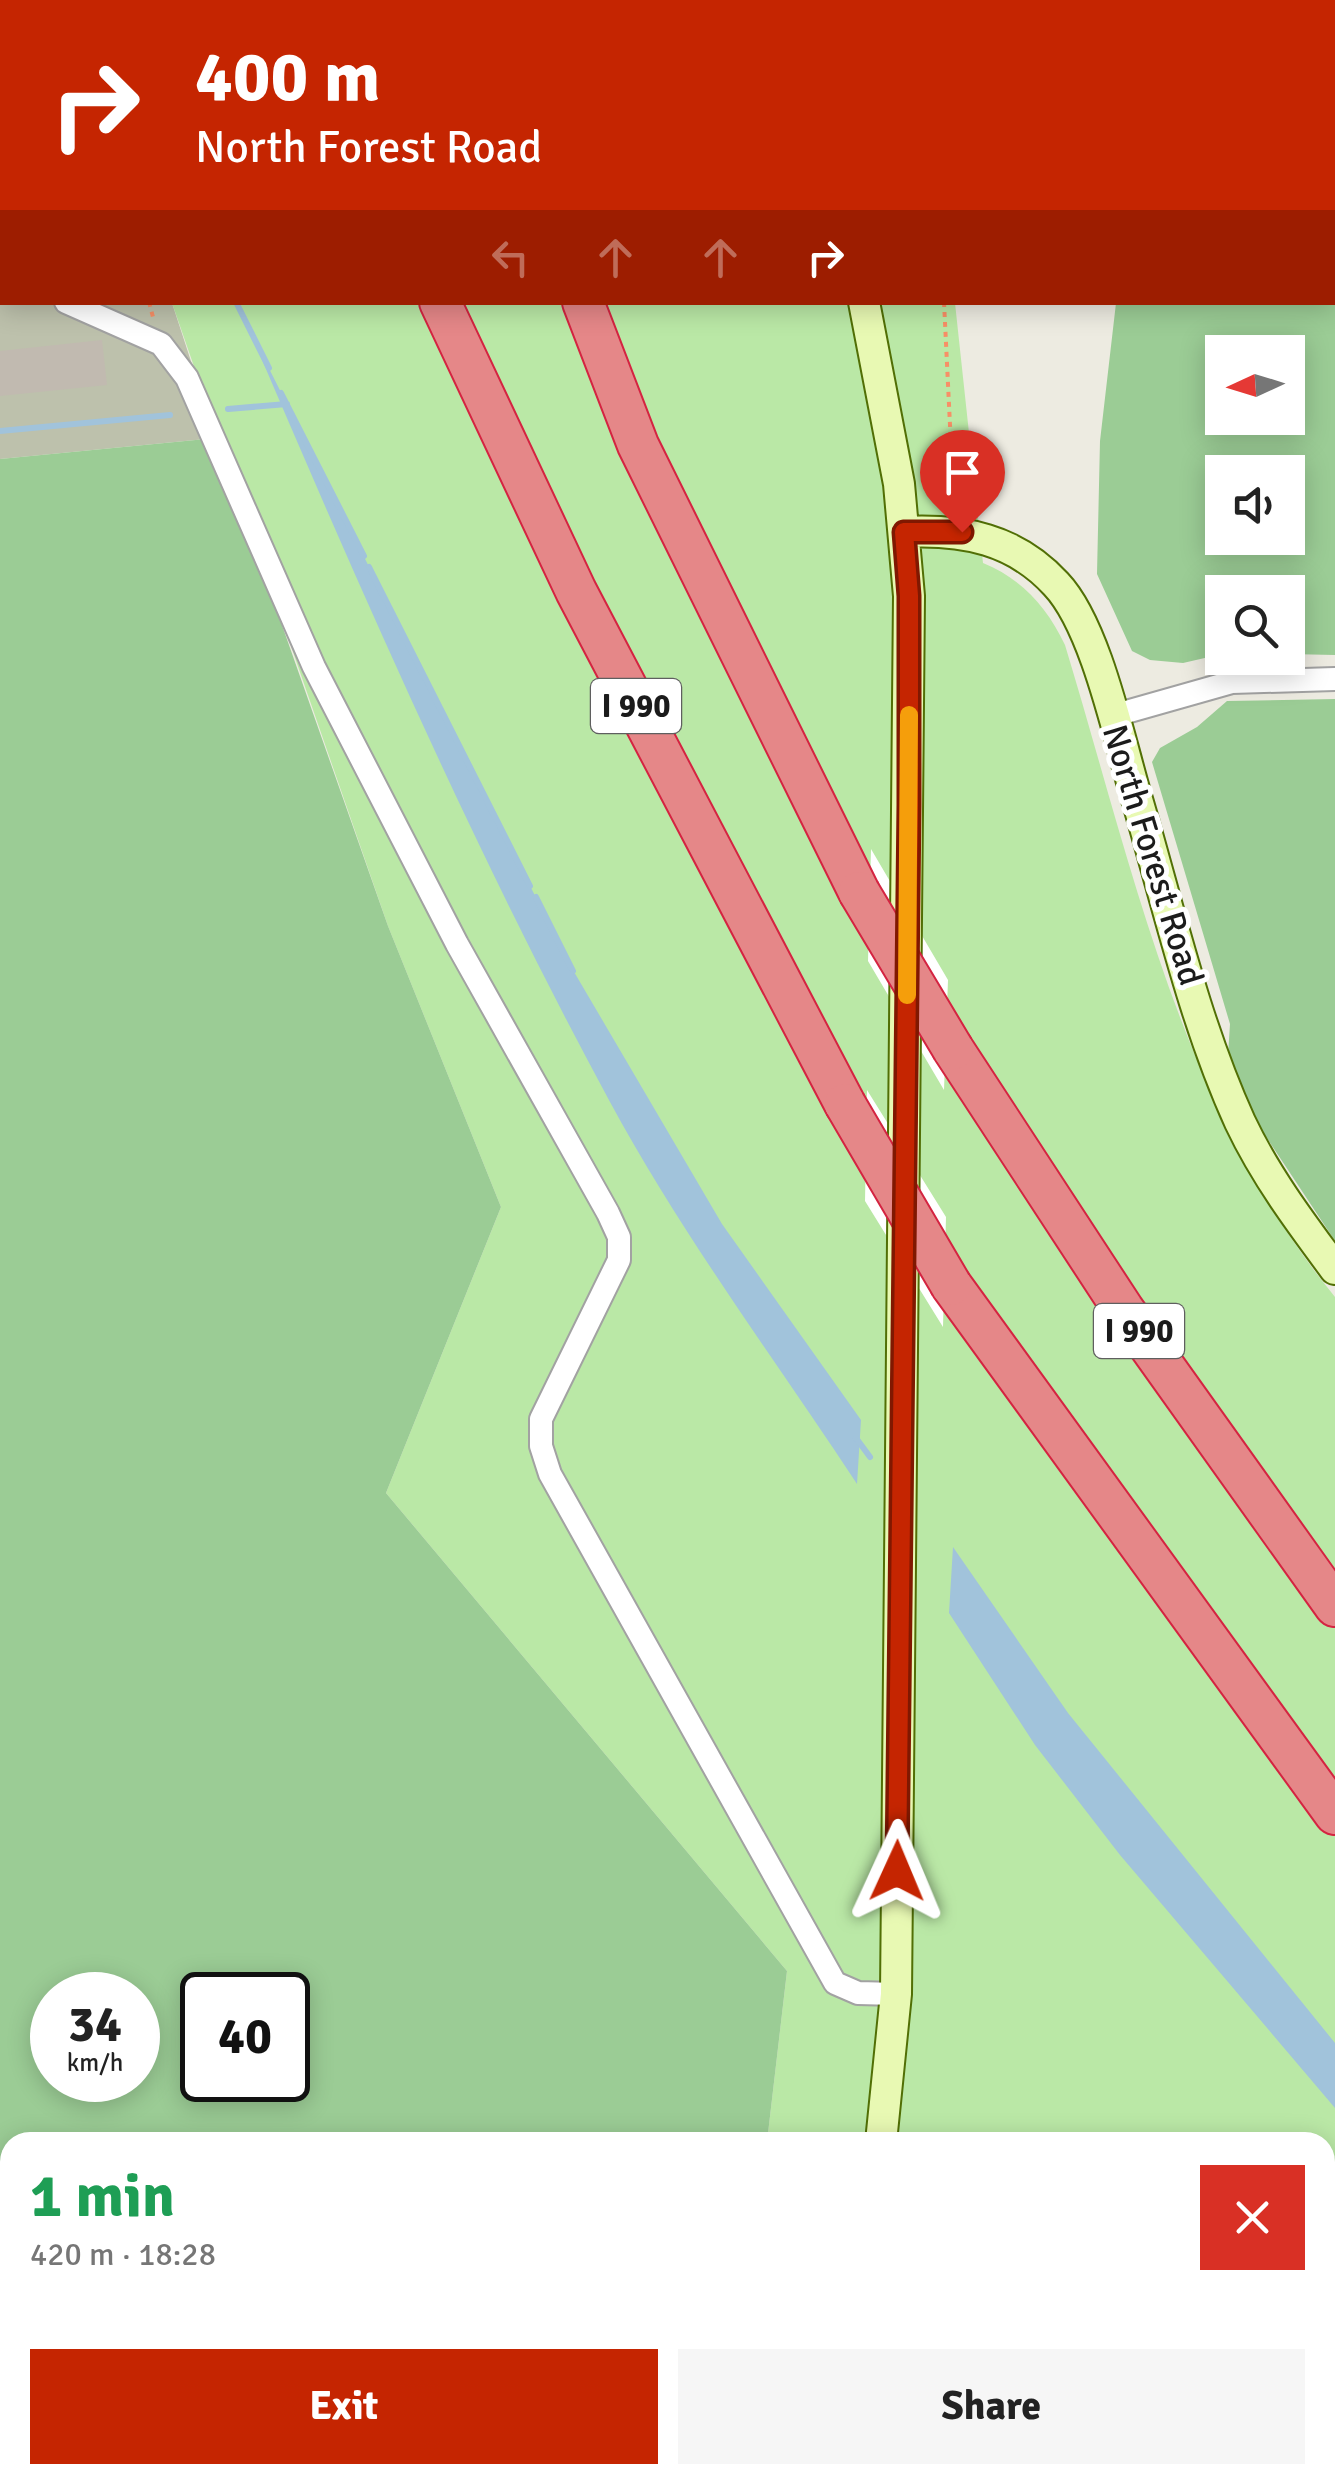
<!DOCTYPE html>
<meta charset="utf-8">
<style>
body{margin:0;font-family:Signika,sans-serif;background:#f6f6f6;color:#222;height:100vh;display:flex;flex-direction:column;font-size:38px;white-space:nowrap}
*{box-sizing:border-box;margin:0}
p{font-size:32px;color:#767676}
.icon{flex:none;width:55px;height:55px;fill:none;stroke:currentColor;stroke-width:2;stroke-linecap:round;stroke-linejoin:round}
.map{position:relative;flex:1;overflow:hidden}
.panel{position:absolute;left:0px;top:2132px;width:1335px;height:352px;display:flex;flex-direction:column;background:#fff;border-radius:30px 30px 0 0;box-shadow:0 5px 25px #0003}
.panel>*{flex:none}
.banner{position:absolute;left:0px;top:0px;width:1335px;height:305px;box-shadow:0 5px 25px #0003;background:#c52501;color:#fff;overflow:hidden}
.needle{width:65px;rotate:266deg}
.tools{position:absolute;left:1205px;top:335px;display:grid;gap:20px}
.tools a{display:grid;place-items:center;width:100px;height:100px;border-radius:0px;background:#fff;box-shadow:0 5px 25px #0003;font-size:50px}
.speed{position:absolute;left:30px;top:1972px;display:flex;gap:20px;font-size:50px;font-weight:700;text-align:center}
.speed>*{display:grid;place-content:center;width:130px;height:130px;border-radius:50%;background:#fff;box-shadow:0 5px 25px #0003;line-height:1}
.speed small{font-size:25px;font-weight:400}
.speed .limit{border:5px solid #111;border-radius:15px;background:#fff;color:#111}
.pin{position:absolute;display:grid;place-items:center;width:85px;height:85px;color:#fff;margin:-102px -42px;border-radius:50% 50% 50% 0;rotate:-45deg;box-shadow:0 0 10px #0007}
.pin .icon{rotate:45deg}
.me{position:absolute;width:110px;margin:-55px;rotate:1deg;stroke-linejoin:round;filter:drop-shadow(0 0 8px #0008)}
.turn{display:flex;align-items:center;gap:35px;height:210px;padding:0 30px;font-size:45px}
.turn .icon{width:130px;height:130px;stroke-width:2.5}
.turn b{display:block;font-size:70px;line-height:85px}
.lanes{display:flex;align-items:center;height:95px;padding:0 30px;background:#0003;justify-content:center;gap:50px;direction:ltr}
.lanes .off{opacity:.35}
.round{display:grid;place-items:center;flex:none;width:105px;height:105px;border-radius:0px;background:#f6f6f6}
.headline{display:flex;align-items:center;justify-content:space-between;height:170px;padding:0 30px}
h1{font-size:60px;font-weight:800;line-height:75px;color:#1e9e55}
.button{display:flex;gap:20px;margin-top:auto;padding:20px 30px}
.button a{flex:1;height:115px;border-radius:0px;background:#c52501;color:#fff;font-size:40px;font-weight:800;line-height:115px;text-align:center}
.button a+a{background:#f6f6f6;color:#222}
.map>svg:first-child{display:block}
.construction{fill:#bdc1ac}
.grass{fill:#bae8a6}
.forest{fill:#9bcc95;fill-rule:evenodd}
.water{fill:#a1c3db}
.pier{fill:#fff}
.lines{fill:none;stroke-linecap:round;stroke-linejoin:round}
.stream{stroke:#a1c3db;stroke-width:6}
.building{fill:#c1bab0}
.street-casing{stroke:#a2a2a2;stroke-width:26}
.secondary-casing{stroke:#516f05;stroke-width:34}
.highway-casing{stroke:#d42441;stroke-width:44}
.path{stroke:#f88f66;stroke-width:4;stroke-dasharray:5 5;stroke-linecap:butt}
.street{stroke:#fff;stroke-width:22}
.secondary{stroke:#e8f9b3;stroke-width:30}
.highway{stroke:#e58788;stroke-width:40}
.highway-bridge-casing{stroke:#d42441;stroke-width:44;stroke-linecap:butt}
.highway-bridge{stroke:#e58788;stroke-width:40}
.route-casing{stroke:#801801;stroke-width:25}
.route{stroke:#c52501;stroke-width:18}
.slow{stroke:#f59e0b;stroke-width:18}
.labels{text-anchor:middle;dominant-baseline:central;stroke-width:10;stroke-linejoin:round;paint-order:stroke}
.shield{fill:#fff;stroke:#5f5f5f;stroke-width:2.5}
.shield-label{font-size:32px;font-weight:bold;fill:#1b1b1b}
.street-label{font-size:35px;fill:#1b1b1b;stroke:#fff}
</style>
<div class="map">
<svg width="1335" height="2483" viewBox="0 0 1335 2483">
<rect width="100%" height="100%" fill="#edebe1"/>
<path class="construction" d="M0 0 72 2H2V302L172 303 216 438 0 459Z"/>
<path class="grass" d="M71 0H614L615 2H72Z
M705 0H911V2H705Z
M172 303H955L983 563C1022 579 1047 607 1065 645 1134 872 1182 1110 1335 1297V2202L1325 2209V2142H767L787 1971 386 1493 501 1207 388 926Z
M1335 2355V2483H1163L1173 2475H1325V2362Z
M784 2475H948L936 2483H791Z"/>
<path class="forest" d="M1116 0H1335V655L1288 654V592H1222V654L1183 663 1150 660 1132 651 1097 574 1100 441 1116 303 1332 302V2ZM1222 352H1288V418H1222ZM1222 472H1288V538H1222Z
M216 438 388 926 501 1207 386 1493 787 1971 767 2142H10V2475H447L439 2483H0V459ZM52 1995H138V2080H52ZM202 1995H288V2080H202Z
M1335 699V1241L1255 1120 1228 1055 1230 1024 1152 762 1160 748 1197 727 1227 701Z"/>
<path class="water" d="M247 325 570 965 722 1224 861 1420 857 1484C774 1358 682 1235 610 1102 474 851 359 587 247 325Z
M953 1547 1068 1713 1335 2043V2108L1120 1855 1035 1745 949 1613Z
M1335 2204V2355L1325 2362V2211Z
M945 2475H1173L1163 2483H934Z"/>
<path class="pier" d="M871 849 948 980 944 1090 868 961Z
M867 1090 946 1217 943 1327 865 1201Z"/>
<g class="lines">
<path class="stream" d="M102 0 103 2
M236 302 269 368
M281 393 364 556
M228 409 287 404
M0 431 170 415
M369 567 530 886
M536 897 573 971
M856 1438 870 1457"/>
</g>
<path class="building" d="M102 340 107 385 0 396V351Z"/>
<g class="lines">
<g class="street-casing">
<path id="street" d="M0 197 2 204
M0 289 2 286
M66 302 161 344 187 378 314 667 457 944 608 1213 619 1237V1260L541 1419V1446L550 1474 835 1983 858 1993 896 1994
M1112 716 1232 682 1335 679"/>
</g>
<g class="secondary-casing">
<path id="secondary" d="M801 0 802 2
M864 302 899 484 909 596 896 1994 881 2142
M904 532C963 529 1015 539 1056 584 1096 626 1119 739 1136 796 1168 904 1193 1019 1240 1122 1265 1175 1300 1222 1335 1269
M700 2483 708 2475"/>
</g>
<g class="highway-casing">
<path id="highway" d="M284 0 285 2
M320 0 321 2
M453 0 454 2
M507 0 508 2
M440 302 576 591 845 1104
M583 302 638 445 859 892
M953 1049 1123 1309 1335 1606
M951 1285 1335 1814"/>
</g>
<path class="path" d="M48 0 49 2
M931 0V2
M149 302 153 317
M944 302 954 507
M1325 2179 1335 2172
M865 2483 877 2475"/>
<use href="#street" class="street"/>
<use href="#secondary" class="secondary"/>
<use href="#highway" class="highway"/>
<g class="highway-bridge-casing">
<path id="highway-bridge" d="M859 892 953 1049
M845 1104 951 1285"/>
</g>
<use href="#highway-bridge" class="highway-bridge"/>
</g>
<g class="lines">
<g class="route-casing">
<path id="route" d="M897 1871 909 805V596L904 532H962"/>
</g>
<use href="#route" class="route"/>
<path class="slow" d="M907 995 909 715"/>
</g>
<g class="labels">
<g class="shield">
<rect x="591" y="679" width="90" height="54" rx="8"/>
<rect x="1094" y="1304" width="90" height="54" rx="8"/>
</g>
<g class="shield-label">
<text x="636" y="706">I 990</text>
<text x="1139" y="1331">I 990</text>
</g>
<g class="street-label">
<text transform="translate(1153 855) rotate(73)">North Forest Road</text>
</g>
</g>
</svg>
<div class="tools">
<a><svg class="needle" viewBox="-14 -14 28 28"><path d="M0-13l5 13h-10z" fill="#e53935"/><path d="M0 13l5-13h-10z" fill="#767676"/></svg></a>
<a><svg class="icon" aria-label="sound" viewBox="0 0 24 24"><path d="M4 9h4l5-4v14l-5-4H4zM17 9q2 3 0 6"/></svg></a>
<a><svg class="icon" aria-label="search" viewBox="0 0 24 24"><circle cx="10" cy="10" r="6"/><path d="M15 15l6 6"/></svg></a>
</div>
<div class="speed"><div>34<small>km/h</small></div><div class="limit">40</div></div>
<div class="pin" style="left:962px;top:532px;background:#d93025"><svg class="icon" aria-label="arrive" viewBox="0 0 24 24"><path d="M6 21V4h12l-3 4 3 4H6"/></svg></div>
<svg class="me" style="left:897px;top:1871px" viewBox="-20 -20 40 40"><path d="M0-17L14 15 0 8-14 15z" fill="#c52501" stroke="#fff" stroke-width="4"/></svg>
<div class="banner">
<div class="turn"><svg class="icon" aria-label="right" viewBox="0 0 24 24"><path d="M7 20v-9h11M14 6l5 5-5 5"/></svg><div><b>400 m</b>North Forest Road</div></div>
<div class="lanes"><svg class="icon off" aria-label="left" viewBox="0 0 24 24"><path d="M17 20v-9H6M10 6l-5 5 5 5"/></svg><svg class="icon off" aria-label="ahead" viewBox="0 0 24 24"><path d="M12 20V5M6 11l6-6 6 6"/></svg><svg class="icon off" aria-label="ahead" viewBox="0 0 24 24"><path d="M12 20V5M6 11l6-6 6 6"/></svg><svg class="icon" aria-label="right" viewBox="0 0 24 24"><path d="M7 20v-9h11M14 6l5 5-5 5"/></svg></div>
</div>
<section class="panel">
<div class="headline"><div><h1>1 min</h1><p>420 m · 18:28</p></div><a class="round" style="background:#d93025;color:#fff"><svg class="icon" aria-label="close" viewBox="0 0 24 24"><path d="M6 6l12 12M18 6L6 18"/></svg></a></div>
<div class="button"><a>Exit</a><a>Share</a></div>
</section>
</div>
